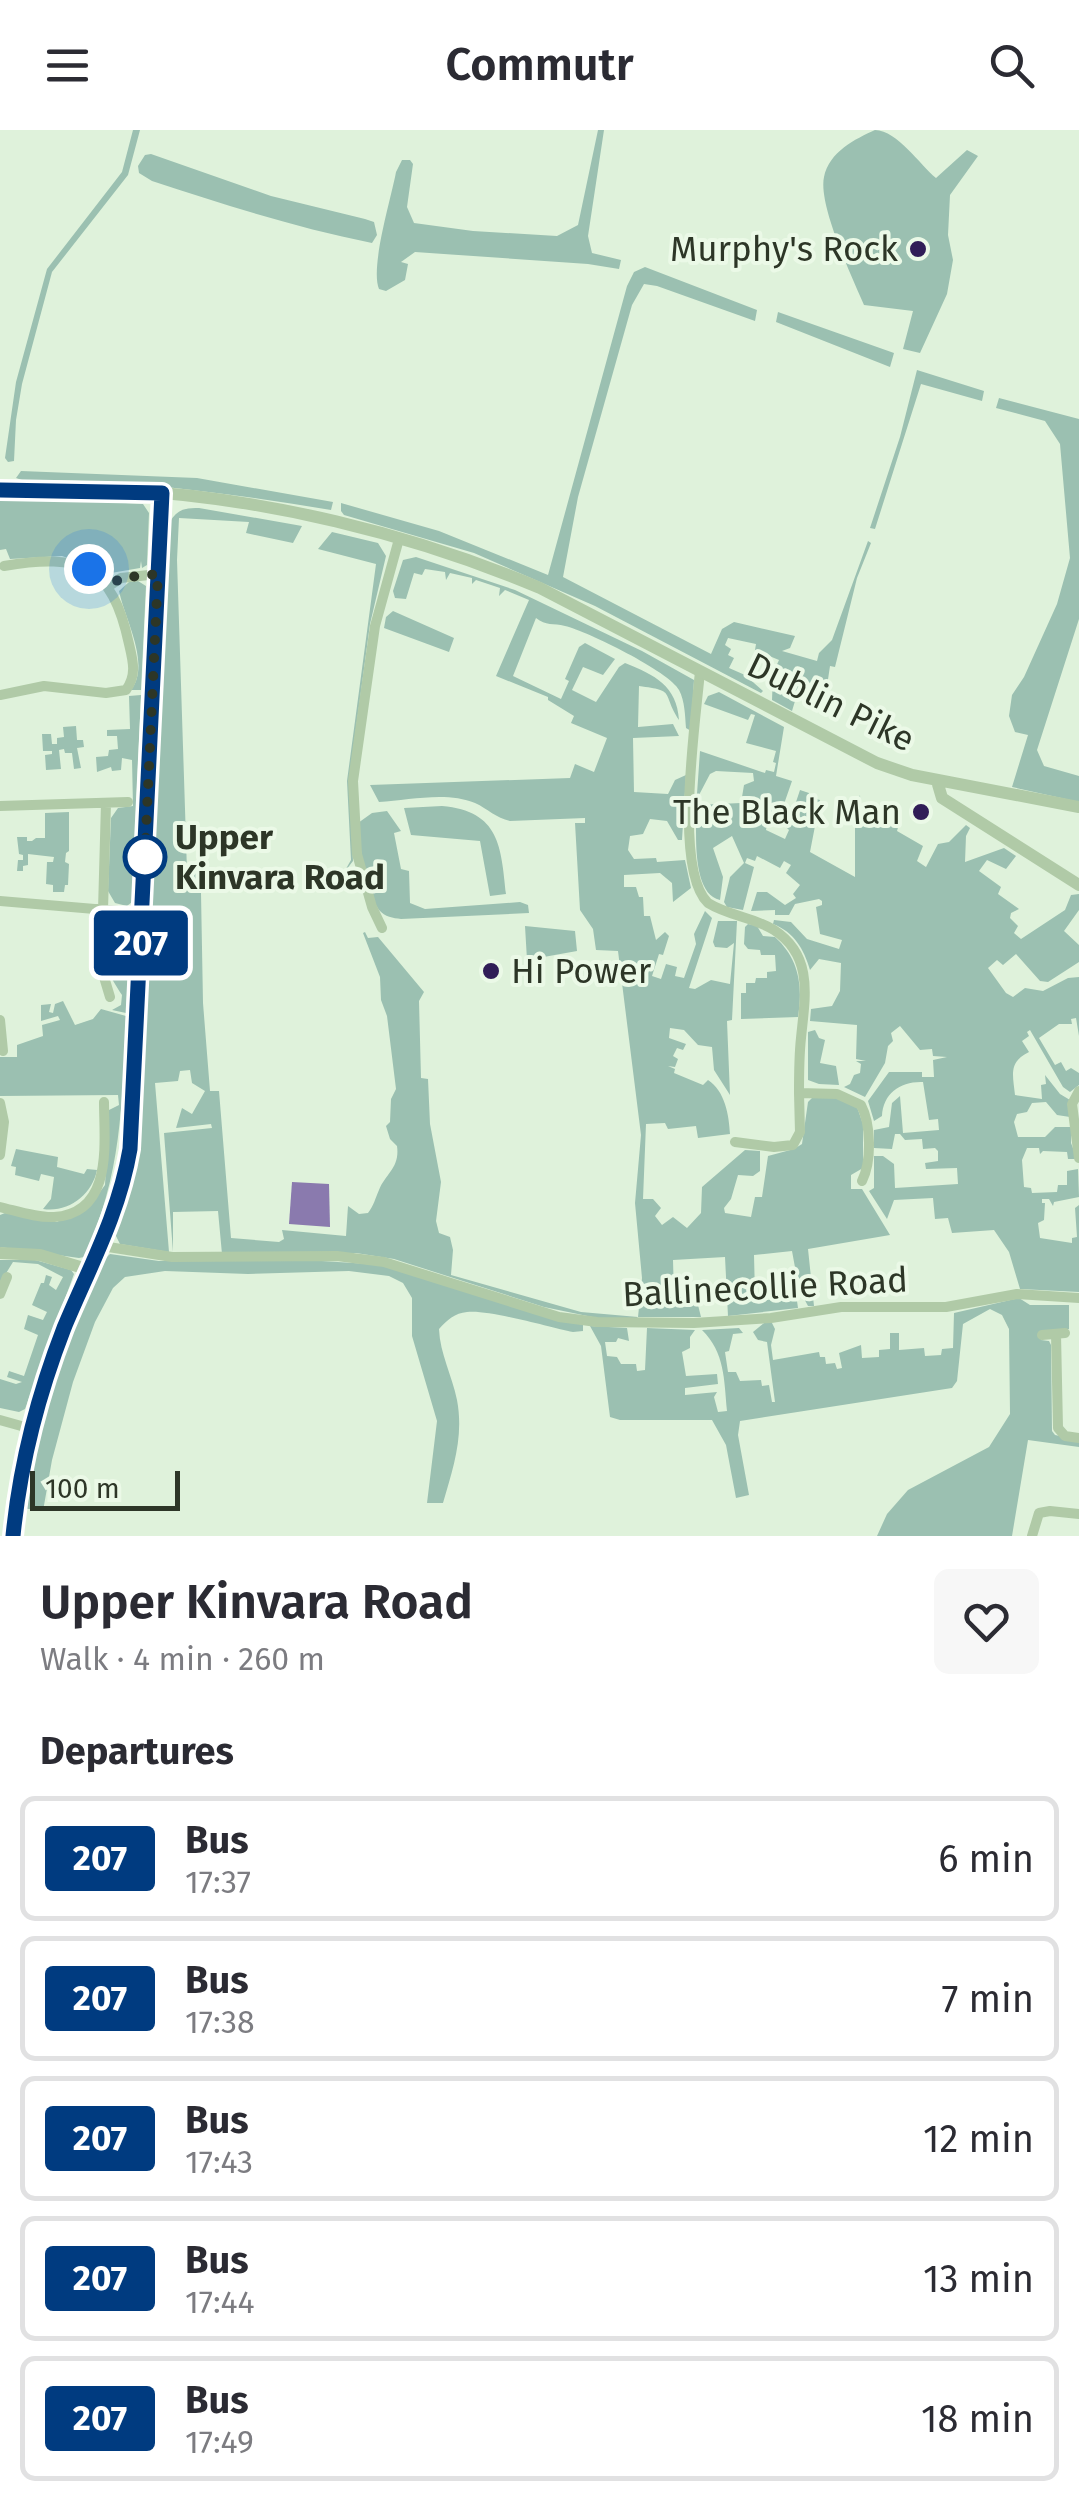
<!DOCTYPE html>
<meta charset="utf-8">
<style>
body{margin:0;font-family:"Fira Sans",sans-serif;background:#f7f7f7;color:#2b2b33;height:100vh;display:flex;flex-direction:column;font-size:38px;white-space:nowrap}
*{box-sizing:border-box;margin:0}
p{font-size:32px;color:#7c7c81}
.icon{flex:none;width:55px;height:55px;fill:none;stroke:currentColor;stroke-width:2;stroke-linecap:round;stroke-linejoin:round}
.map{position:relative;height:1406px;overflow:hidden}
.sheet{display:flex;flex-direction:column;background:#fff;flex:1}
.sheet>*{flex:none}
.badge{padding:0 20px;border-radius:8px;font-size:35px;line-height:65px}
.scale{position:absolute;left:30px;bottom:25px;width:150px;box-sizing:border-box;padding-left:10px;border:5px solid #2d3627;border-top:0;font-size:28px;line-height:35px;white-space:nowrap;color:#2d3627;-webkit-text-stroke:8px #ebf9e7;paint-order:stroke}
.you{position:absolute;width:50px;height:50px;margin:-25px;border:8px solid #fff;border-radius:50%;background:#1a73e8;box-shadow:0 0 0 15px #1a73e833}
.map>.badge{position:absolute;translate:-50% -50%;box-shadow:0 0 0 5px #fff}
h2{padding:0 40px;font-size:38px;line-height:90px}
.round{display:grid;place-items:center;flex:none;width:105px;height:105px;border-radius:15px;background:#f7f7f7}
.overview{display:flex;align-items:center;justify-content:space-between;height:170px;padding:0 40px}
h1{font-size:48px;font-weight:600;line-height:75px}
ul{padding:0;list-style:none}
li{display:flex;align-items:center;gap:30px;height:125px;margin:0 20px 15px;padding:0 20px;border:5px solid #e1e1e2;border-radius:15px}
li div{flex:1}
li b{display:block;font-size:38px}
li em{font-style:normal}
li .badge{min-width:110px;font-weight:700;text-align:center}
header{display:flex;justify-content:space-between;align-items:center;height:130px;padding:0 40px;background:#fff;font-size:45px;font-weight:600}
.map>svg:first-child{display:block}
</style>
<header><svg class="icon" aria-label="menu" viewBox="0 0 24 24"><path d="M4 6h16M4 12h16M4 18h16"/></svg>Commutr<svg class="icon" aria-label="search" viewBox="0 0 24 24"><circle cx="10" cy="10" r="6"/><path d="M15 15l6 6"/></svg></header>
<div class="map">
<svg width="1079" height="1406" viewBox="0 0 1079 1406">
<rect width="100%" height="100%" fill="#dff2db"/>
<!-- green -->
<path fill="#9bc0b1" d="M133 0H140L128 45 52 142 22 254 16 290 14 331 8 332 5 328 16 252 47 139 122 42Z
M598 0H604L588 106 592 123 621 130 619 139 588 134 415 122 401 132 408 134 405 150 386 161 379 159C370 137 391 69 396 42L402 30H410L413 34 407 77 414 93 473 101 557 106 578 95Z
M875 0C898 1 919 34 936 48L967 20 978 26 950 65 948 105 953 130 947 164 920 223 903 219 913 181 864 175C852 147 818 75 824 47 829 22 855 9 875 0Z
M151 24 271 66 365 89 374 92 377 105 372 113C297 98 225 75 152 51L139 43 138 36 145 25Z
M645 137 757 180 755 191 657 156 644 154 632 175 578 367 563 447 711 524 722 499 734 492 795 506 790 518 782 521 817 531 819 523 832 510 868 411 871 413 857 448 835 537 830 536 827 556 801 551 792 581 772 570 773 543 779 530 755 520 756 514 728 508 725 515 731 519 728 525 734 528 729 538 745 545 763 561 761 563 595 476 474 423 344 385 341 381V373L439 401 548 445 627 156 634 142Z
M778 182 894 223 890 237 776 192Z
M917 240 984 261 982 271 921 254 875 399 870 398 900 307Z
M999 268 1079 289V489L1037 620 1044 636 1079 646V672L1012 657 1028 605 1015 602 1009 586 1012 565 1024 547 1057 474 1070 428 1060 314 1045 291 996 278Z
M21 341 197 348 333 372 331 380C227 363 127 349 22 350L16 348Z
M55 369 143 374 149 383 147 435 142 438 141 431 140 438 111 443 62 426 10 429 6 419 0 420V370Z
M199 378 302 396 293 413 246 403 249 392 179 388 177 430 187 741H206L207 761 201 763 203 873 210 961H219L231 1108 279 1112 284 1109 282 1100 346 1106 348 1076 359 1084 368 1083C374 1075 375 1069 379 1060 386 1043 400 1038 397 1016L390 1009 386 996 390 992 391 969 396 959 387 886 381 870 380 847 363 803 365 802 368 808 378 807 424 862 419 871 421 948 428 949 430 994 441 1052 436 1091 439 1103 450 1107 453 1120 451 1145 581 1182 638 1187 642 1148 635 1073 641 1005 618 821 596 820 593 799 580 780 575 693H585V688L510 691C496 688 488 679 475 673 447 661 409 670 379 672L370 655 570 648 575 634 594 642 607 608 571 593 574 586 548 570V567L496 546 529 470 505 460 499 466 500 458 476 450 472 454V448L450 443 446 450 445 442 425 439 422 445 414 443 406 469 395 468 393 461 403 430 416 427 515 460 642 521 694 550 691 601 686 598C685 586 685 571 679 560 670 542 587 501 565 496 553 493 546 496 536 488L513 546 561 569 569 551 565 549 579 517 585 513 615 529 603 545 583 537 572 560 596 572 619 537 625 533C655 545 677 556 679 590 661 562 677 561 639 556L638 597 673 594 679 606 633 608 634 662 668 664 675 650 686 645 682 710H678L667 691 650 689 643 704 630 706 628 720 634 729 656 728 657 732 685 730 691 758 673 772 672 753 660 743 624 745V757H636L639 767H643L644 786H650L656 810 665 802 669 806 663 825 659 824 652 846 661 849 666 834 677 837 675 846 684 848 696 814 694 804 705 781 712 788 689 858 695 859 711 850 730 854 734 813 727 818 715 817 713 812 718 791H737L732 890 727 891 730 965 714 940 712 917 698 915 684 900 670 898 669 908 686 914 683 920 677 918 673 926 678 929 675 937 668 936 675 939 674 943 703 955 708 950C725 961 729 985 730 1004L698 1008 696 996 668 999 665 993 646 994 643 1069H653L661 1078 655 1086 662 1095 673 1087 687 1098 701 1083 702 1057 745 1020 760 1021V1041L753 1046 738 1045 731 1069 724 1078 725 1083 751 1087 755 1067H762L768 1026 794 1019 802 1014 808 972 812 968H840L857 977 863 994V1038L851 1045V1059H862L890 1105 808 1119 814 1176H808L799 1159 792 1121 754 1125 755 1165 760 1171 790 1167 797 1171 798 1178 728 1186 725 1127 673 1130 674 1165 696 1167 701 1187H638L634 1190 597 1188 544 1177 394 1129 356 1123 222 1124 218 1081 173 1082V1122L164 1003 212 998 211 994 176 998 182 978 192 984 205 961 192 953 190 940 180 941 178 951 155 953 169 1122 120 1114 115 1104 133 1038 139 992 165 401C173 384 179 377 199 378Z
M332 402 378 413 386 426 370 494 349 651 353 731 343 744 351 730 347 651 376 434 318 419Z
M138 451 146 456 141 560H131C151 534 125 490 119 461L129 452Z
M393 481 454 508 449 522 384 498 386 487Z
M719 562 784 597 776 646 792 651 784 674 791 677 785 687 769 683 766 700 785 709 789 700 783 694 794 678 800 660 809 663 806 673 814 675 816 669 820 670 810 722 855 747V678L860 665 861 685 874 696 899 694 897 701 923 716 917 731 926 737 938 714 949 712 966 695 970 698 966 706 965 732 1004 718 1016 726 1006 739 987 730 979 741 1001 757 998 764 1019 779 1011 783 1010 788 1018 796 1014 803 1021 809 1065 780 1071 765 1079 764V780L1064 801 1079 815V832L1048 852 1040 851 1016 824 1003 835 997 830 988 838 1006 863 1013 867 1025 858 1043 861 1068 848 1079 847V906L1076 888 1071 889 1072 894H1059L1039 908 1055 935 1061 932 1066 941 1071 938 1079 943V955L1070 962 1063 957 1030 900 1027 902 1029 906 1022 911 1029 922C1008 932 1013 945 1015 965L1042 969 1041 955 1046 954 1045 945 1060 964 1070 970V987L1057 985 1046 972 1032 973 1027 982 1017 984 1014 992 1018 1007H1045L1055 997H1071V1013L1076 1026 1074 1029H1068L1067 1022 1043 1021 1040 1024 1039 1018H1027L1022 1030 1024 1057 1031 1058 1032 1063 1057 1062 1058 1055H1067V1041L1078 1039 1079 1067 1054 1072 1053 1076 1049 1069H1042V1073H1045L1044 1090 1038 1093 1040 1108 1072 1113V1108L1077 1107 1075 1078 1079 1075V1162L1020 1159 1009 1122 994 1100 952 1103 948 1088 935 1089 933 1068 894 1070 887 1089 869 1061 874 1058V1026H883L894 1034 895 1058 958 1054 957 1038 926 1039 925 1033 938 1031V1021L935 1018 923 1019 922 1009 905 1010 900 1004H895L892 1019 874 1018V1000L889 997 892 973 900 966 903 1003 939 1000 938 989 929 990 923 952C901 951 883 963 882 986L874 991 868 971 889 942H922V947H934L933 930 947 927 933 926 932 919 920 920 900 896 891 903 893 911 888 916 885 933 865 967 844 957 850 954 854 945 860 943 861 934 856 931H866L856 929 857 895 810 891 811 879 832 876 840 861 841 833 819 829 810 840C804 819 794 802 773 794L774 790 791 792 807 809 839 819 842 810 820 804 816 777 822 775V771L819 769 795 774 789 785H775V780L751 781 757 762H767L785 775 796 768 793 764 800 755 786 743 791 735 784 731 780 738 757 726 755 731 747 728 745 733 754 737 743 780 727 777 724 772 730 747 744 733 732 706 713 718 723 747 720 770C691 764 696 699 697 675L741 673 744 655 754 651 753 643 716 641 710 644 699 665 697 664 700 621 765 643 766 640 774 642 776 633 773 632 776 621 746 613 755 585 751 584 748 590 704 574 708 566Z
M141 565 132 772 127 776 115 773 108 761 111 688 118 678 133 676 132 630 122 628 121 640 112 641 111 637 97 642 96 627 108 626 109 620 118 619 117 606H107V600L130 599 129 566Z
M76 596 77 610H83L84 617 77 618 81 638 74 639 72 623H65L64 619 59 620 61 639 46 640 45 625 52 624V621H43L42 604H51L52 614H57V608L64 607 63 597Z
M442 676C500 681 501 717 506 764L490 766 480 711 411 705 404 678Z
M387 681 401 701 394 703 401 739 409 741 410 773 425 779 520 772 528 775 529 783 401 789C393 788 385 787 379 780 368 765 358 712 358 693L372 683Z
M69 682V721L66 723 65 732 69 734 68 755H65L64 762H53V755L46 754 47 732H53L54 727 28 724V735L23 736V741H17L18 730H23V725L19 724 17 707H27V711H32L36 708H45V683Z
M119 785 131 793 126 883 112 880 121 875 122 865C110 846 90 817 102 792Z
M748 794 757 796 763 806 775 807C799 829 803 855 798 887L741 889V863H746V853H755L756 848H767V842L776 841 775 825H761L760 820 748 819 744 814 745 797Z
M525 796 575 801 577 821 527 830Z
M63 871 75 895 93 889 101 879 126 886C122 975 122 1045 84 1127L79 1128 0 1117V1085L5 1083 57 1092 91 1074 105 1055 109 980 119 975 118 965 0 966V927H17V915L43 906 42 895 60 890 58 886 41 891V875L51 874 49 882 53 883 55 874Z
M815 900 819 908 825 910 820 933 836 936 839 955 819 954 808 950V902Z
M16 1019 58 1027 57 1037 84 1044 87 1039 97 1040C92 1065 68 1083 43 1079L51 1069 54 1047 41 1044 39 1051 15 1045 16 1037 11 1036Z
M110 1124 159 1131 306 1130 385 1135 583 1195V1201L573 1202C549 1197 487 1179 467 1182 455 1183 447 1190 439 1199 440 1224 452 1245 457 1270 464 1307 453 1338 443 1373H427L437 1291 412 1206V1168L403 1153 389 1146 349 1141 248 1144 165 1141 125 1147 113 1158 95 1192 73 1252 52 1330 43 1381 22 1378 36 1301 58 1225 64 1227 95 1138Z
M0 1130H35L71 1140 74 1144 25 1279 19 1282 0 1278V1249L16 1254 22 1252 7 1247 9 1241 24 1246 38 1205 24 1199 28 1185 43 1190 47 1182 32 1175 41 1153H44L46 1145 52 1147 49 1155 56 1160 63 1147 38 1134 13 1132 0 1153Z
M1019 1168 1030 1175H1069V1199L1041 1202V1210L1049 1211 1051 1215 1052 1301 1055 1305 1079 1310V1317L1028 1310 1012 1406H877L887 1384 908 1360 989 1317 1010 1284 1009 1199 1002 1185 990 1179 963 1194 957 1251 952 1258 740 1291 738 1305 749 1365 736 1368 726 1315 712 1290H620L610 1287 601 1216 590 1196 627 1198 629 1211 618 1208 616 1212H605L607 1226 617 1227 621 1234H636L637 1241 645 1240 647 1198 695 1200 690 1207V1218L682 1222 686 1246 717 1244 718 1254 685 1258V1265L717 1262 714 1267 718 1282 727 1281C724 1249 725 1223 702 1200L739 1198 743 1203 733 1204 729 1221 725 1222 728 1242H736L740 1251 761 1250 762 1256 769 1255 772 1272H775L767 1212 758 1210 753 1202 764 1193H772L775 1199 771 1215 773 1230 819 1222 820 1227H825L826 1234 835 1233 837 1239 842 1238 839 1223 861 1215 862 1228 879 1227V1220L890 1219V1203H899V1220L924 1218 925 1226 941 1225 942 1219 953 1218 954 1183Z"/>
<!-- water -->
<path fill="#8a7aae" d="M292 1052 329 1054 330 1097 289 1094Z"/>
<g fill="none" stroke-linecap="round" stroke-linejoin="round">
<!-- minor -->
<path stroke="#b0caa7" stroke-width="10" d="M109 456 121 448 158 444
M700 541C696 590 673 739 708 773 729 786 753 787 774 800 814 826 805 867 801 908 799 926 799 945 799 963
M0 565 44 556 106 563 126 560C137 545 133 531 129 514 112 435 81 423 4 436
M0 676 128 672
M0 771 142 783
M97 779 95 817 110 867
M103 780 106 673
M382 798 372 777 357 724 353 651 375 496 399 409
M0 890 3 921
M1079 961 1072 974 1079 1028
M0 973 4 992 0 1025
M735 1012 774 1017 793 1015 800 1002 799 963 837 964 861 975C871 994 872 1031 862 1051
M0 1077C17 1081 37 1088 54 1087 114 1083 104 1013 104 972
M102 1116 172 1127 337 1126 384 1132 559 1187 597 1192 694 1193 771 1188 841 1177H946L1017 1164 1079 1168
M0 1164 7 1147
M1056 1204 1058 1298 1065 1306 1079 1308
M1042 1205 1065 1203
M0 1290 32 1299
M1032 1406 1039 1383 1050 1381 1079 1384"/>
<!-- tertiary -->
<path stroke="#b0caa7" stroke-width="12" d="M0 360C41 359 82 358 123 360 265 368 410 403 540 458L877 633 912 645 1079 677
M937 651 942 668 1079 755
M0 1123 40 1125 90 1140
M13 1406C21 1335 38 1265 65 1199 89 1138 119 1084 129 1019L162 363"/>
</g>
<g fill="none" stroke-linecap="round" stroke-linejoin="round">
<!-- line casing -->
<g stroke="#fff" stroke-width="22">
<path id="line" d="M0 360 162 363 130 1019C119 1084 89 1138 64 1198 38 1265 20 1335 13 1406"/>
</g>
<!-- line -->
<use href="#line" stroke="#003b80" stroke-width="15"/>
<!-- walk -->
<path stroke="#2d3627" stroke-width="10" stroke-dasharray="0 18" d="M89 439 109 456 121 448 158 444 144 744 145 727"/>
</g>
<!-- markers -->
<g fill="#301d57" stroke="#ebf9e7" stroke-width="4">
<circle cx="918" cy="119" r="10"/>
<circle cx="921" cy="682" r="10"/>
<circle cx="491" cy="841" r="10"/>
</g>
<circle fill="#fff" stroke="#003b80" stroke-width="5" cx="145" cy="727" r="20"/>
<g text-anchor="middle" stroke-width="8" stroke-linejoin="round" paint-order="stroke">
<!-- poi labels -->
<g font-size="35" fill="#2d3627" stroke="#ebf9e7" text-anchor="end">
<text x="898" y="131">Murphy's Rock</text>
<text x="901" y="694">The Black Man</text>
<text x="511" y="853" text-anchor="start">Hi Power</text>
</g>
<!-- street labels -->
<g font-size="35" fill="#2d3627" stroke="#ebf9e7">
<text transform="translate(831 572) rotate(26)" y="12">Dublin Pike</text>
<text transform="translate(765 1157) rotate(-3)" y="12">Ballinecollie Road</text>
</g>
<!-- stop labels -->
<g font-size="35" font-weight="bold" fill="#2d3627" stroke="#ebf9e7" text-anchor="start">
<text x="175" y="719">Upper<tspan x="175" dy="40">Kinvara Road</tspan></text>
</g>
</g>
</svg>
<div class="scale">100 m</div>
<div class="you" style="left:89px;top:439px"></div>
<b class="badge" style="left:141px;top:813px;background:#003b80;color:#fff">207</b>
</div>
<section class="sheet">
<div class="overview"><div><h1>Upper Kinvara Road</h1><p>Walk · 4 min · 260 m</p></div><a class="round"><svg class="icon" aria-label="heart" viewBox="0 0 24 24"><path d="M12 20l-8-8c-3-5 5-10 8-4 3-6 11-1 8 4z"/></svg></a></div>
<h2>Departures</h2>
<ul>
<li><span class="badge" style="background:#003b80;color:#fff">207</span><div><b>Bus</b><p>17:37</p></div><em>6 min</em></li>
<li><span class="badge" style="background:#003b80;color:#fff">207</span><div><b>Bus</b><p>17:38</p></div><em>7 min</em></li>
<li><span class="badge" style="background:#003b80;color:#fff">207</span><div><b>Bus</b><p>17:43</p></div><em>12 min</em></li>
<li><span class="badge" style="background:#003b80;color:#fff">207</span><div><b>Bus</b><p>17:44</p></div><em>13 min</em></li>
<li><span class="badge" style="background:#003b80;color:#fff">207</span><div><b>Bus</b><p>17:49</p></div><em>18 min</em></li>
</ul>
</section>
